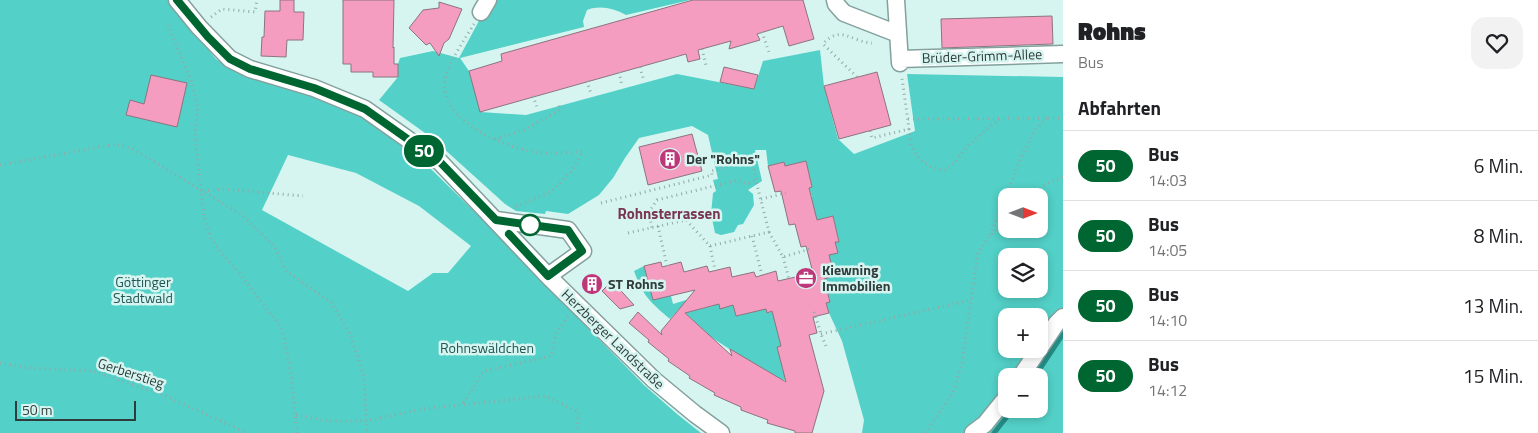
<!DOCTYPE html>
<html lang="de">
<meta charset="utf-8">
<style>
body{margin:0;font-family:"Titillium Web",sans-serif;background:#f2f2f2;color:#202124;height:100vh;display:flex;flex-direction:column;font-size:19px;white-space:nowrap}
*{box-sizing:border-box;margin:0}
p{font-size:16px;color:#757577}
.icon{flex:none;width:28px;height:28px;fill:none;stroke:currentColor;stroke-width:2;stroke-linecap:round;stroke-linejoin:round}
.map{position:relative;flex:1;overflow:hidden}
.drawer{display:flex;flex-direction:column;background:#fff;width:475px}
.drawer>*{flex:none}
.badge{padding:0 10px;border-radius:16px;font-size:18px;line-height:32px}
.needle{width:32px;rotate:90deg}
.controls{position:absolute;left:998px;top:188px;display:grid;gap:10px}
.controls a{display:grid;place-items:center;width:50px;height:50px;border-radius:10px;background:#fff;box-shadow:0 2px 8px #0003;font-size:25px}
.scale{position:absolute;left:15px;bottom:12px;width:121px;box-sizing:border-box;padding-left:5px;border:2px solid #303c3b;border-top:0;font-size:14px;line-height:18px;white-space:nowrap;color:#303c3b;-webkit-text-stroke:4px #d6f5f1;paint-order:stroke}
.map>.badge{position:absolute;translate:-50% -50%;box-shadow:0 0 0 2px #fff}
h2{padding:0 15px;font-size:19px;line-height:45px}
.round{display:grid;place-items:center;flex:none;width:52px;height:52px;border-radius:15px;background:#f2f2f2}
.summary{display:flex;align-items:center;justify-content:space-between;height:85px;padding:0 15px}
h1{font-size:24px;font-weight:800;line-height:38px}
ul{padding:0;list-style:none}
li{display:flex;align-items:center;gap:15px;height:70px;padding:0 15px;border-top:1px solid #e0e0e0}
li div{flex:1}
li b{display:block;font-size:19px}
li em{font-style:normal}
li .badge{min-width:55px;font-weight:700;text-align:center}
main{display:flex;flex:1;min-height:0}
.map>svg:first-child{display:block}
</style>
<main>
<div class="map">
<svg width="1063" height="433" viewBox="0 0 1063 433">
<rect width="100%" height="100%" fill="#d6f5f1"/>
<!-- green -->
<path fill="#53d1c8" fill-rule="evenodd" d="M0 0H168L216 59 235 71 309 93 358 112 432 170 487 224 516 255 644 385 677 414 701 433H0ZM288 155 356 173 419 206 471 246 448 273H433L408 291 262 210Z
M498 0H690L626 15C613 8 600 5 587 10L583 21 584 27 460 58 469 71 481 112 526 115 677 74 754 89 763 61 820 50 824 86 838 139 854 154 915 131 907 74 1063 77V433H862L864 420 842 341 829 313 826 303 830 301 824 279 834 276 829 255 838 253 835 242 839 241 833 216 816 220 803 199 812 197 809 188 812 187 806 161 790 165 791 170 786 171 784 162 768 166 766 150H755L762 181 748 190 753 194 754 205 743 224 738 225 734 232 721 235 715 233 711 214 713 193 716 191 713 180 718 179 708 135 692 126 639 138 625 158 613 178 599 195 568 214 546 211 545 214 516 211 505 204 432 138 379 100 398 77V64L400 58 433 51 459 58 488 4ZM1006 196H1039V229H1006ZM1006 256H1039V289H1006ZM1006 316H1039V349H1006ZM1006 376H1039V409H1006Z
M644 266 649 287 671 296 673 304 686 300 689 312 713 306 712 301 718 300 720 308 733 305 736 316 761 310 765 304 767 313 793 306 777 330 781 346 777 347 781 362 803 357 810 388 781 379 749 362 711 337 680 308 670 319C650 302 643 296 634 271Z"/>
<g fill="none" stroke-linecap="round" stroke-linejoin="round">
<!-- stream -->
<path stroke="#248c85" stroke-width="5" d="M1035 376 1063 334
M994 433 1013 409"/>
</g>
<!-- building -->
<path fill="#f59dc0" stroke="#8c747c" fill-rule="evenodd" d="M280 0H294V12H304L303 40H287L286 57 261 56 262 37H264L265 11H280Z
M343 0H394L393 48 394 47V64H398V77H373V72H351V64H343Z
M693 0H803L814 39 789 46 783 26 757 34 760 40 729 49 731 41 698 50 700 59 688 62 686 54 480 112 469 71 502 61 501 54Z
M439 2 462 9 449 39 444 43 439 56 430 43 426 45 409 28 423 10 439 8Z
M1052 16 1053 44 942 48 941 19Z
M724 67 758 75 754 89 720 82Z
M877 72 891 125 839 139 824 86Z
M151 75 187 83 177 127 126 115 130 100 144 104Z
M692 134 702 171 648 185 639 147Z
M806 161 812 187 809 188 817 220 833 216 839 242H835L838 253 829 255 834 276 824 279 830 302 826 303 829 313 813 317 817 333 809 335 824 391 812 433H795V431L767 423 768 420 741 410V407L714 395 715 393 689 378 690 376 668 361 669 359 648 342 649 340 629 323 638 312 662 335 661 331 695 290 653 300 644 266 661 262 662 267 681 262 684 272 707 266 709 272 730 267 732 277 754 272 756 277 776 271 778 281 813 273 806 246 801 247 795 224 789 225 781 191 775 192 768 166 784 162 785 166ZM719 304 720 309 733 305 736 316 766 309 767 313 772 311 781 346 777 347 786 382 730 349 732 356 685 313Z
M612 281 634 305 620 309 602 291Z"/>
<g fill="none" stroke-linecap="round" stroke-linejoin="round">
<!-- minor casing -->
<g stroke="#83a09d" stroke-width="19">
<path id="minor" d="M177 0 199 27 230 59 250 69 314 88 365 109 440 162 548 276 654 380 695 414 721 433
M835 0 836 4 844 13 898 34
M896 0 900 63
M481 12 488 0
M900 59 1063 54
M496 220 568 230 583 251 548 276
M1021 376 1056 324 1063 317
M973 433 985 424 1006 398"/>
</g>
<!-- path -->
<path stroke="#92a9a6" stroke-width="3" stroke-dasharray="1 4" stroke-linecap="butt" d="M211 17 222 9 255 12 257 0
M474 24C465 39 451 59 446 75 434 117 497 144 529 151 546 155 565 152 583 152L571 172 551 191 516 207
M168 25 192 83 198 109 195 134 204 217 211 238 221 253 241 275 280 326 284 337 291 374 297 433
M762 32 770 55
M702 49 706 65
M640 67 644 81
M619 72 622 86
M857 77 823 44C841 24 851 42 872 43
M587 81 591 94
M533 96 537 107
M908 119 1063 118
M909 129C910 135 910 144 913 149 919 162 933 170 946 170 956 164 959 155 967 147 977 137 988 128 1000 119
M870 131 872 138 909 129 902 78
M495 139 524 130 560 110 558 102
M0 165 116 144 133 149 242 215 275 247 286 271 331 302 350 334 364 376 367 433
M203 191 223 189 303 196
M1033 196 1046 184 1063 177
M761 199 786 193
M601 203 712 175 711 171 752 160 756 181
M658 226 667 266
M769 232 783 257 813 248
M628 233 686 220 710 246 769 232 756 181 746 184 738 180 657 200 649 212 652 228
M990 235 1022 155 1035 130 1048 117
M752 236 762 275
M710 246 715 270
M783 257 789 279
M814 312 821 334 826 346
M821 334 971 300
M0 363 29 368 93 371 166 396 247 433
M463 403 484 371 551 356 556 334 568 316
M296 415 328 421H367L422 409 545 396 579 412 576 433
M925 433 953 393 962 363 978 252 988 238 1006 221"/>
<!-- minor -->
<use href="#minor" stroke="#fff" stroke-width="16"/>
</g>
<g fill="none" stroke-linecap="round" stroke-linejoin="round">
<!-- line casing -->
<g stroke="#fff" stroke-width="11">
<path id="line" d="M177 0 208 37 230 59 250 69 314 88 365 109 440 162 496 220 568 230 582 251 548 276 509 234"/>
</g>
<!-- line -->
<use href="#line" stroke="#006631" stroke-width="8"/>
</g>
<!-- icons -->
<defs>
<g id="building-disc" transform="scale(1.125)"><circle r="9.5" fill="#bd3779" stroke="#d6f5f1"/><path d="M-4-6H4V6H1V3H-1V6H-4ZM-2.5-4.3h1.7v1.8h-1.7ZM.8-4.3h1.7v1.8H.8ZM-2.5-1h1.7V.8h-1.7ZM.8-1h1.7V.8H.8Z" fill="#fff"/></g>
<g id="office-disc" transform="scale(1.125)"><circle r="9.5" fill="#bd3779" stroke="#d6f5f1"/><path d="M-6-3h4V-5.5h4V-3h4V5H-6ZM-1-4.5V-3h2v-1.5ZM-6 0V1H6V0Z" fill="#fff"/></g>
</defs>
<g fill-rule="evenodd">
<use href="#building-disc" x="670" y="159"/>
<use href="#office-disc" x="806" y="278"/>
<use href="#building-disc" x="592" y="284"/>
</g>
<!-- markers -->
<circle fill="#fff" stroke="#006631" stroke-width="2.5" cx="530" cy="225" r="10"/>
<g text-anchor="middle" stroke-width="5" stroke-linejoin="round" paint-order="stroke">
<!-- street labels -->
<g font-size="14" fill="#303c3b" stroke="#d6f5f1">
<text transform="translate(982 56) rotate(-2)" y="5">Brüder-Grimm-Allee</text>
<text transform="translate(613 339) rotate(44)" y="5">Herzberger Landstraße</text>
<text transform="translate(131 373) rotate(18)" y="5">Gerberstieg</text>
</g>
<!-- poi labels -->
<g font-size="14" font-weight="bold" fill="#303c3b" stroke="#d6f5f1" text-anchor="start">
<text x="686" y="164">Der "Rohns"</text>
<text x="822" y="275">Kiewning<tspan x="822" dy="16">Immobilien</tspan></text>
<text x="608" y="289">ST Rohns</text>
</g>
<!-- park labels -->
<g font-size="14" fill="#215753" stroke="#d6f5f1">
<text x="143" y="287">Göttinger<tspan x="143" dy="16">Stadtwald</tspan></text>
<text x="487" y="353">Rohnswäldchen</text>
</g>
<!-- neighbourhood labels -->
<g font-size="15" font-weight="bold" fill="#793653" stroke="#d6f5f1">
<text x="669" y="219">Rohnsterrassen</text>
</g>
</g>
</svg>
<div class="controls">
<a><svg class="needle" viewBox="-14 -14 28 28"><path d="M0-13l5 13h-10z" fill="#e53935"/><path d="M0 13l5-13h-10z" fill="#757577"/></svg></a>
<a><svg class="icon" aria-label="layers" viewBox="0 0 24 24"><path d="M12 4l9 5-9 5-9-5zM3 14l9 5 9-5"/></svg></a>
<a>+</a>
<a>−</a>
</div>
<div class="scale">50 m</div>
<b class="badge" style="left:424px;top:151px;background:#006631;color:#fff">50</b>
</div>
<section class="drawer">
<div class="summary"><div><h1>Rohns</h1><p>Bus</p></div><a class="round"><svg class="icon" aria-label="heart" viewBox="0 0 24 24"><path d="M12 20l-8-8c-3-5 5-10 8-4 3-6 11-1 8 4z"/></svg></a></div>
<h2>Abfahrten</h2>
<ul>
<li><span class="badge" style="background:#006631;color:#fff">50</span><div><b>Bus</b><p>14:03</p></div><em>6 Min.</em></li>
<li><span class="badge" style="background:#006631;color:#fff">50</span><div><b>Bus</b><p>14:05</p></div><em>8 Min.</em></li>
<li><span class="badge" style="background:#006631;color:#fff">50</span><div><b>Bus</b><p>14:10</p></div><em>13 Min.</em></li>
<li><span class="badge" style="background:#006631;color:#fff">50</span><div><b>Bus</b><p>14:12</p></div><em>15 Min.</em></li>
</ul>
</section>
</main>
